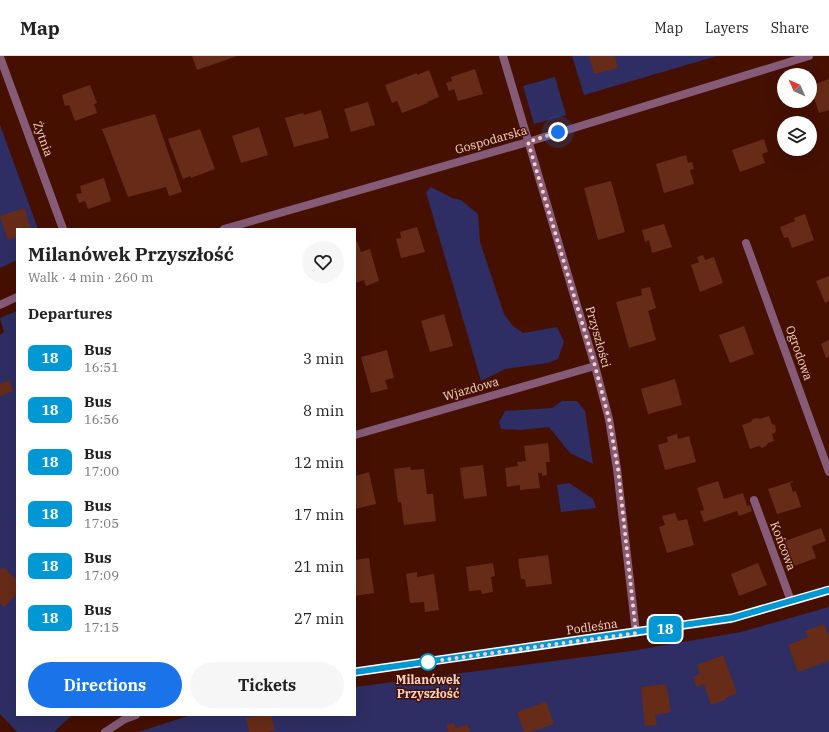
<!DOCTYPE html>
<meta charset="utf-8">
<style>
body{margin:0;font-family:"IBM Plex Serif",serif;background:#f6f6f6;color:#222;height:100vh;display:flex;flex-direction:column;font-size:15px;white-space:nowrap}
*{box-sizing:border-box;margin:0}
p{font-size:13px;color:#767676}
.icon{flex:none;width:22px;height:22px;fill:none;stroke:currentColor;stroke-width:2;stroke-linecap:round;stroke-linejoin:round}
.map{position:relative;flex:1;overflow:hidden}
.sheet{position:absolute;left:16px;top:172px;width:340px;height:488px;display:flex;flex-direction:column;background:#fff;border-radius:0px;box-shadow:0 4px 16px #0002}
.sheet>*{flex:none}
.badge{padding:0 8px;border-radius:6px;font-size:14px;line-height:26px}
.needle{width:26px;rotate:315deg}
.fabs{position:absolute;left:777px;top:12px;display:grid;gap:8px}
.fabs a{display:grid;place-items:center;width:40px;height:40px;border-radius:50%;background:#fff;box-shadow:0 4px 16px #0002;font-size:20px}
.you{position:absolute;width:20px;height:20px;margin:-10px;border:3px solid #fff;border-radius:50%;background:#1a73e8;box-shadow:0 0 0 6px #1a73e833}
.map>.badge{position:absolute;translate:-50% -50%;box-shadow:0 0 0 2px #fff}
h2{padding:0 12px;font-size:15px;line-height:36px}
.round{display:grid;place-items:center;flex:none;width:42px;height:42px;border-radius:21px;background:#f6f6f6}
.head{display:flex;align-items:center;justify-content:space-between;height:68px;padding:0 12px}
h1{font-size:19px;font-weight:700;line-height:30px}
.action{display:flex;gap:8px;margin-top:auto;padding:8px 12px}
.action a{flex:1;height:46px;border-radius:24px;background:#1a73e8;color:#fff;font-size:16px;font-weight:700;line-height:46px;text-align:center}
.action a+a{background:#f6f6f6;color:#222}
ul{padding:0;list-style:none}
li{display:flex;align-items:center;gap:12px;height:52px;padding:0 12px}
li div{flex:1}
li b{display:block;font-size:15px}
li em{font-style:normal}
li .badge{min-width:44px;font-weight:700;text-align:center}
header{display:flex;align-items:center;gap:24px;box-sizing:border-box;height:56px;padding:0 20px;background:#fff;border-bottom:1px solid #e0e0e0}
header strong{font-size:19px}
nav{display:flex;gap:22px;margin-inline-start:auto;font-size:14px}
.map>svg:first-child{display:block}
</style>
<header>
<strong>Map</strong>
<nav><a>Map</a><a>Layers</a><a>Share</a></nav>
</header>
<div class="map">
<svg width="829" height="676" viewBox="0 0 829 676">
<rect width="100%" height="100%" fill="#451000"/>
<!-- green -->
<path fill="#2e2e64" d="M572 0H717L584 39Z
M555 21 566 59 534 68 523 30Z
M0 69 38 173H17V204L0 212Z
M431 131 452 142 461 144 478 158 480 186 504 258 513 270 523 277 557 271 564 286 558 303 548 307 505 313 481 325 426 136Z
M17 255V659H72L54 676H17L0 658V279L4 276 0 262Z
M562 345H577L585 355 593 408 570 397 549 371 520 374 501 373 499 366 505 355 552 352Z
M569 427 593 443 596 452 561 456 557 429Z
M829 551V676H138L191 659H355V631L631 595 741 576Z"/>
<!-- building -->
<path fill="#672c17" d="M192 0H237L197 14Z
M589 0H615L618 12 594 18Z
M475 13 483 38 458 45 454 33 449 35 446 27 452 25 451 21Z
M429 14 439 41 427 46 428 47 402 57 397 45 392 47 385 29 417 17V19Z
M829 23V54L819 57 810 30Z
M90 29 97 47 94 48 97 57 75 65 69 49 65 50 62 39Z
M368 46 375 69 351 76 344 53Z
M321 54 329 82 294 91 285 62 303 57 304 59Z
M155 58 182 136 169 140 166 131 128 141 102 73Z
M259 71 268 99 241 107 232 80Z
M200 73 215 113 191 122 190 120 183 123 168 83Z
M764 83 768 96 762 98 765 107 740 116 732 94Z
M686 99 688 107 692 106 694 113 690 114 694 128 664 137 656 108Z
M104 122 111 145 88 153 85 145 79 147 76 138 82 137 80 130Z
M611 125 625 176 598 184 584 132Z
M24 152 31 173H17V181L8 184 0 160Z
M805 158 814 184 792 192 788 181 784 182 780 171 795 165 794 162Z
M664 168 672 191 652 197 649 184 645 186 642 174Z
M417 171 425 196 401 202 396 183 401 182 400 176Z
M355 185H357L361 196 370 193 379 225 366 230 364 224 355 227Z
M703 199 705 204 714 201 723 227 700 236 691 209 699 206 697 201Z
M829 220V245L825 247 816 225Z
M650 231 656 252 648 255 656 284 629 292 616 246 642 239 641 233Z
M444 258 453 290 430 296 421 265Z
M744 270 754 298 730 307 719 279Z
M829 284V301L826 302 821 288Z
M387 294 394 322 385 324 388 333 371 337 361 301Z
M675 323 682 349 648 358 641 333Z
M9 324 13 335 0 340V328Z
M769 360 772 368 775 369 776 374 775 377 772 378 774 385 768 387 766 390 762 392 759 390 750 393 742 369 751 366 753 363 757 362 760 363Z
M677 378 678 383 689 380 696 406 665 414 658 389 668 386 667 381Z
M548 387 550 406H546L547 419 542 420V417H538L540 432 520 434V429L507 431 505 412 518 410 517 406 526 405 524 390Z
M483 409 487 440 464 443 460 412Z
M410 411 411 414 424 413 427 438H433L436 465 404 469 401 446H398L394 413Z
M369 416 376 448 355 453V420Z
M718 425 724 443 743 437 747 450 750 449 752 455 739 460 737 455 704 466 700 455 704 454 697 432Z
M793 425V426L790 427 793 436 796 435 801 451 777 458 768 433Z
M675 457 678 465 687 463 694 489 667 497 659 471 665 469 662 460Z
M821 472 826 485 812 490 816 502 794 510 785 485Z
M548 499 552 528 526 531 525 523H521L518 503Z
M369 502 374 537 355 540V504Z
M493 507 495 520 491 521 493 536 482 538 481 534 469 535 466 511Z
M758 507 767 529 739 540 731 518Z
M3 511 17 524V538L4 551 0 547V514Z
M417 516V521L434 518 439 554 425 556 424 546 410 547 406 518Z
M824 568 829 580V605L798 616 788 589 808 581 805 575Z
M723 599 737 637 725 642V644L711 649 704 628 697 631 693 621 700 618 697 609Z
M666 628 671 656 655 659 657 669 645 670 641 631Z
M546 646 554 668 529 676H524L517 656Z
M262 659H271L275 674 267 676H249L246 662Z
M454 667 456 672 467 668 470 676H449L446 669Z"/>
<g fill="none" stroke-linecap="round" stroke-linejoin="round">
<!-- minor -->
<path stroke="#855b77" stroke-width="8" d="M503 0 595 310 609 363 617 413 636 577
M0 1 63 173
M224 173 528 86 809 0
M746 187 829 416
M0 249 17 241
M355 379 595 310
M754 444 791 545
M355 616 732 563 829 534
M105 676 125 663 136 659"/>
</g>
<g fill="none" stroke-linecap="round" stroke-linejoin="round">
<!-- line casing -->
<g stroke="#fff" stroke-width="9">
<path id="line" d="M355 616 732 562 829 534"/>
</g>
<!-- line -->
<use href="#line" stroke="#0098d4" stroke-width="6"/>
<!-- walk -->
<path stroke="#f6d3c7" stroke-width="4" stroke-dasharray="0 7.2" d="M428 606 636 577 618 413 609 363 595 310 528 86 558 76"/>
</g>
<!-- markers -->
<circle fill="#fff" stroke="#0098d4" stroke-width="2" cx="428" cy="606" r="8"/>
<g text-anchor="middle" stroke-width="3" stroke-linejoin="round" paint-order="stroke">
<!-- street labels -->
<g font-size="12" fill="#f6d3c7" stroke="#451000">
<text transform="translate(43 83) rotate(70)" y="4">Żytnia</text>
<text transform="translate(491 84) rotate(-16)" y="4">Gospodarska</text>
<text transform="translate(598 281) rotate(74)" y="4">Przyszłości</text>
<text transform="translate(799 297) rotate(70)" y="4">Ogrodowa</text>
<text transform="translate(471 333) rotate(-16)" y="4">Wjazdowa</text>
<text transform="translate(783 490) rotate(69)" y="4">Końcowa</text>
<text transform="translate(592 571) rotate(-8)" y="4">Podleśna</text>
</g>
<!-- stop labels -->
<g font-size="12" font-weight="bold" fill="#f6d3c7" stroke="#451000">
<text x="428" y="628">Milanówek<tspan x="428" dy="14">Przyszłość</tspan></text>
</g>
</g>
</svg>
<div class="fabs">
<a><svg class="needle" viewBox="-14 -14 28 28"><path d="M0-13l5 13h-10z" fill="#e53935"/><path d="M0 13l5-13h-10z" fill="#767676"/></svg></a>
<a><svg class="icon" aria-label="layers" viewBox="0 0 24 24"><path d="M12 4l9 5-9 5-9-5zM3 14l9 5 9-5"/></svg></a>
</div>
<div class="you" style="left:558px;top:76px"></div>
<b class="badge" style="left:665px;top:573px;background:#0098d4;color:#fff">18</b>
<section class="sheet">
<div class="head"><div><h1>Milanówek Przyszłość</h1><p>Walk · 4 min · 260 m</p></div><a class="round"><svg class="icon" aria-label="heart" viewBox="0 0 24 24"><path d="M12 20l-8-8c-3-5 5-10 8-4 3-6 11-1 8 4z"/></svg></a></div>
<h2>Departures</h2>
<ul>
<li><span class="badge" style="background:#0098d4;color:#fff">18</span><div><b>Bus</b><p>16:51</p></div><em>3 min</em></li>
<li><span class="badge" style="background:#0098d4;color:#fff">18</span><div><b>Bus</b><p>16:56</p></div><em>8 min</em></li>
<li><span class="badge" style="background:#0098d4;color:#fff">18</span><div><b>Bus</b><p>17:00</p></div><em>12 min</em></li>
<li><span class="badge" style="background:#0098d4;color:#fff">18</span><div><b>Bus</b><p>17:05</p></div><em>17 min</em></li>
<li><span class="badge" style="background:#0098d4;color:#fff">18</span><div><b>Bus</b><p>17:09</p></div><em>21 min</em></li>
<li><span class="badge" style="background:#0098d4;color:#fff">18</span><div><b>Bus</b><p>17:15</p></div><em>27 min</em></li>
</ul>
<div class="action"><a>Directions</a><a>Tickets</a></div>
</section>
</div>
